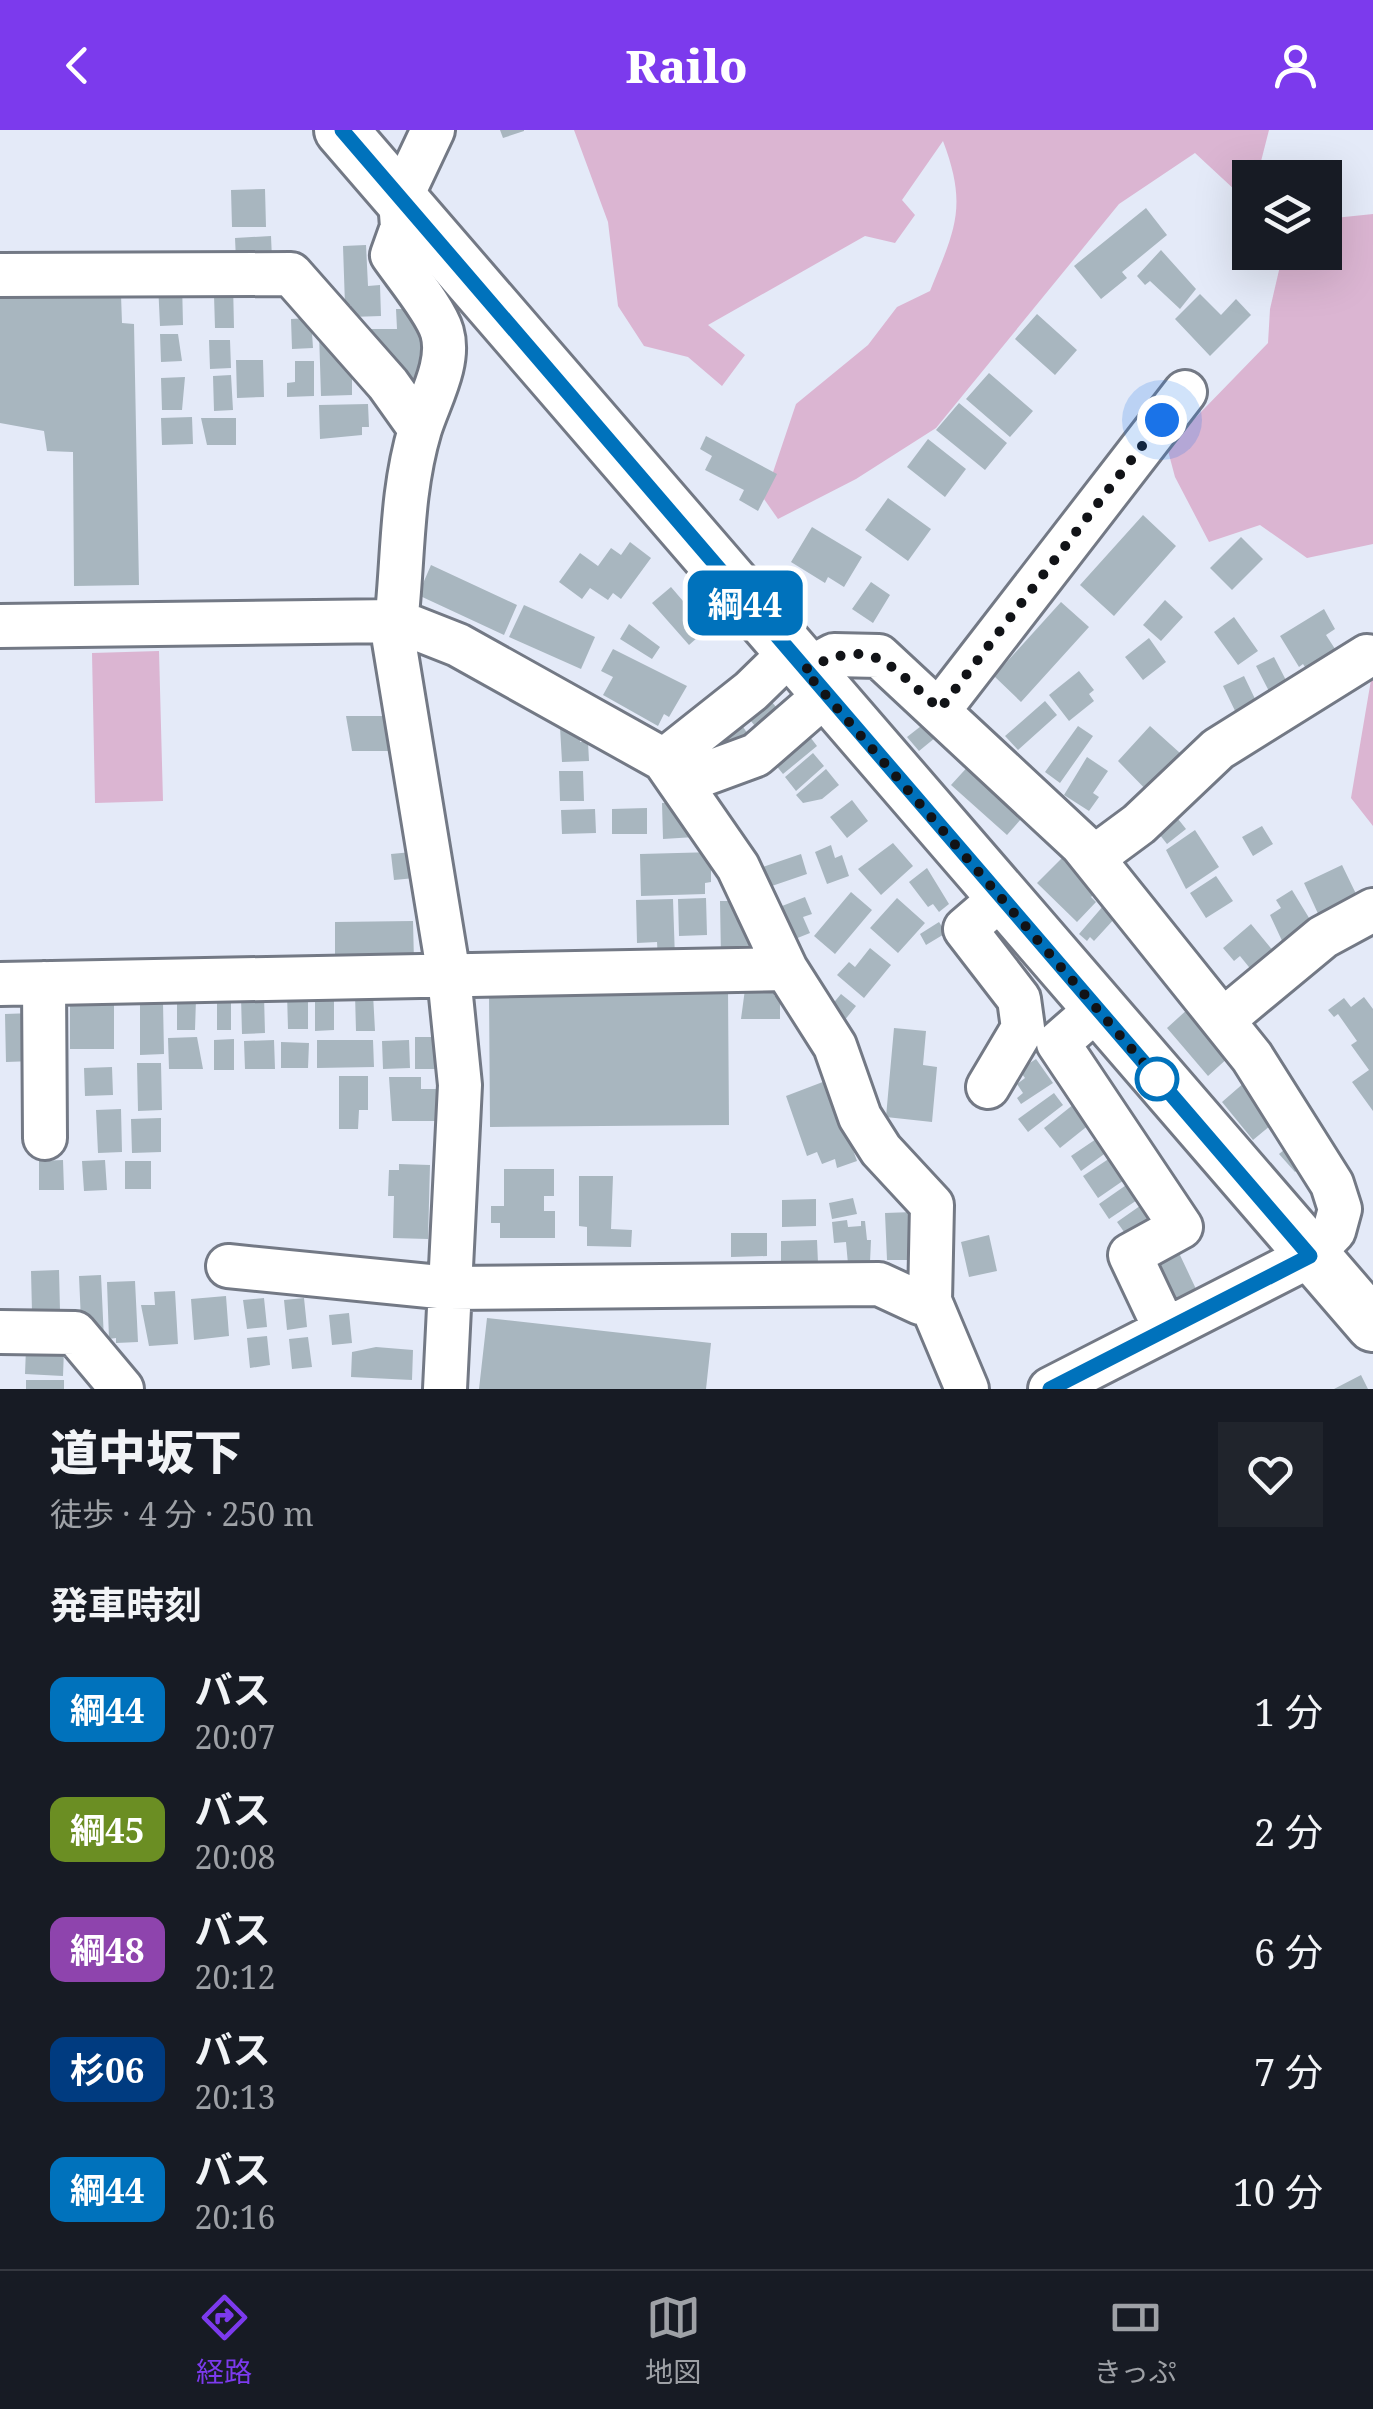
<!DOCTYPE html>
<html lang="ja">
<meta charset="utf-8">
<style>
body{margin:0;font-family:"Noto Serif","Noto Sans JP",serif;background:#20242c;color:#f1f3f6;height:100vh;display:flex;flex-direction:column;font-size:38px;white-space:nowrap}
*{box-sizing:border-box;margin:0}
p{font-size:32px;color:#9ea1a6}
.icon{flex:none;width:55px;height:55px;fill:none;stroke:currentColor;stroke-width:2;stroke-linecap:round;stroke-linejoin:round}
.map{position:relative;height:1259px;overflow:hidden}
.details{display:flex;flex-direction:column;background:#171b24;flex:1}
.details>*{flex:none}
.badge{padding:0 20px;border-radius:15px;font-size:35px;line-height:65px}
.tools{position:absolute;left:1232px;top:30px;display:grid;gap:20px}
.tools a{display:grid;place-items:center;width:110px;height:110px;border-radius:0px;background:#171b24;box-shadow:0 10px 40px #0002;font-size:50px}
.you{position:absolute;width:50px;height:50px;margin:-25px;border:8px solid #fff;border-radius:50%;background:#1a73e8;box-shadow:0 0 0 15px #1a73e833}
.map>.badge{position:absolute;translate:-50% -50%;box-shadow:0 0 0 5px #fff}
h2{padding:0 50px;font-size:38px;line-height:90px}
.round{display:grid;place-items:center;flex:none;width:105px;height:105px;border-radius:0px;background:#20242c}
.overview{display:flex;align-items:center;justify-content:space-between;height:170px;padding:0 50px}
h1{font-size:48px;font-weight:800;line-height:75px}
ul{padding:0;list-style:none}
li{display:flex;align-items:center;gap:30px;height:120px;padding:0 50px}
li div{flex:1}
li b{display:block;font-size:38px}
li em{font-style:normal}
li .badge{min-width:110px;font-weight:700;text-align:center}
header{display:flex;justify-content:space-between;align-items:center;height:130px;padding:0 50px;background:#7c3aed;color:#fff;font-size:45px;font-weight:800}
.dock{display:flex;justify-content:space-around;align-items:center;height:140px;border-top:2px solid #363941;background:#171b24;font-size:28px;color:#9ea1a6}
.dock a{display:grid;justify-items:center;gap:5px}
.dock .selected{color:#7c3aed}
.map>svg:first-child{display:block}
</style>
<header><svg class="icon" aria-label="back" viewBox="0 0 24 24"><path d="M15 5l-7 7 7 7"/></svg>Railo<svg class="icon" aria-label="person" viewBox="0 0 24 24"><circle cx="12" cy="8" r="4"/><path d="M4 21q1-7 8-7t8 7"/></svg></header>
<div class="map">
<svg width="1373" height="1259" viewBox="0 0 1373 1259">
<rect width="100%" height="100%" fill="#e4eaf8"/>
<!-- green -->
<path fill="#dbb5d2" d="M574 0H1269L1257 47 1250 48V74L1195 23 1119 74 936 298 856 349 778 389 764 369 796 274 868 215 897 177 930 161C955 99 968 77 943 11L902 70 915 85 895 113 865 106 708 195 745 225 722 256 688 227 644 216 618 176 608 92Z
M1373 84V414L1307 428 1260 395 1209 412 1175 347 1167 317 1268 213 1270 179 1283 123 1325 122V89Z
M159 521 163 671 95 673 92 523Z
M1373 538V696L1351 668Z"/>
<!-- building -->
<path fill="#a8b6bf" d="M500 0H524V1L503 8Z
M265 59 266 97H232L231 60Z
M1146 78 1167 105 1122 142 1127 148 1101 169 1074 136Z
M271 106 272 129 236 130 235 108Z
M366 115 368 156 380 155 381 186 351 187V175H345L343 116Z
M1161 120 1196 159 1180 179 1150 151 1145 155 1137 146Z
M182 152 183 195 160 196 158 153Z
M233 153 234 198H215L214 165Z
M1200 164 1221 185 1236 169 1251 185 1210 226 1175 189Z
M121 165 122 193 134 194 139 455 74 456 73 322 47 321 44 301 0 293V166Z
M396 179H405L428 209 425 248 401 249 371 211V199H397Z
M1037 184 1077 220 1055 245 1015 209Z
M311 188 313 218 292 219 291 189Z
M319 202 343 223V239H352V265L321 266Z
M160 204H178L182 231 161 232Z
M209 210H230L231 238 210 239Z
M236 230H263L264 267 237 268Z
M295 231H314V266L287 267V253L295 252Z
M989 243 1033 281 1010 307 966 269Z
M231 245 233 280 214 281 213 246Z
M185 247 182 280H162L161 248Z
M959 273 1007 313 985 340 936 300Z
M368 274 369 297H362V305L320 309 319 275Z
M192 287 193 314 162 315 161 288Z
M201 288H236V315H207Z
M706 306 777 344 758 381 739 370 744 360 705 340 712 326 700 319Z
M928 309 966 339 945 367 907 337Z
M888 368 931 399 908 431 865 400Z
M1143 385 1176 416 1114 486 1080 455Z
M812 397 862 427 844 457 828 447 825 453 791 432Z
M1241 407 1263 429 1232 460 1210 438Z
M630 412 651 428 621 469 613 463 608 470 590 458 582 469 559 452 580 423 598 436 611 418 621 425Z
M431 435 517 475 504 505 418 465Z
M871 452 890 465 873 493 852 479Z
M671 457 707 499 689 515 652 473Z
M1165 470 1183 487 1161 511 1143 495Z
M1061 472 1089 497 1021 572 994 546Z
M524 475 595 507 581 539 509 507Z
M1324 479 1335 499 1326 505 1337 522 1307 540 1303 534 1299 537 1280 506Z
M1234 487 1258 521 1238 535 1214 502Z
M629 494 660 517 652 529 620 509Z
M1149 508 1166 532 1143 550 1125 527Z
M613 519 687 556 669 587 664 584 658 596 603 565 613 547 601 541Z
M1274 527 1290 558 1272 567 1256 536Z
M1079 541 1094 560 1089 564 1094 571 1069 591 1049 565Z
M1244 546 1257 573 1239 589 1223 556Z
M764 563 784 586 760 602 745 584Z
M1045 571 1057 585 1018 620 1005 606Z
M346 586H392V621H352Z
M930 589 941 603 919 621 907 607Z
M739 591 752 610 714 630 703 615Z
M579 596 580 612H588L589 631 562 632 560 597Z
M1078 596 1093 606 1060 653 1045 642Z
M1150 596 1180 623 1174 630 1186 641 1158 672 1118 631Z
M807 603 817 616 783 644 770 628Z
M813 623 824 636 796 661 785 647Z
M1087 627 1108 641 1093 663 1099 667 1089 681 1064 665Z
M972 632 1028 681 1007 705 951 655Z
M826 639 839 655 822 669 803 673 796 665Z
M559 641H583L584 671H560Z
M852 670 868 691 847 708 830 687Z
M683 672 695 707 663 709 662 673Z
M647 678V704H612V679Z
M595 679 596 703 562 704 561 680Z
M1171 680 1186 699 1167 714 1152 695Z
M1262 696 1273 714 1253 726 1242 707Z
M1195 700 1219 737 1186 759 1166 720Z
M893 713 913 736 881 765 858 739Z
M831 715 835 728 842 725 849 746 827 754 815 722Z
M412 722 415 748 394 750 391 724Z
M715 722V739H711V752L705 753V764L641 766 640 724Z
M801 724 807 744 766 758 760 738Z
M1062 728 1071 736 1075 732 1101 757 1091 767 1096 772 1077 792 1037 753Z
M1342 735 1359 770 1320 788 1304 753Z
M927 738 949 774 939 782 933 774 928 777 909 752Z
M1216 746 1233 771 1206 788 1190 763Z
M1292 760 1314 796 1284 815 1270 785 1281 778 1276 770Z
M851 762 872 780 835 824 814 806Z
M805 767 812 784 803 787 810 803 790 811 777 778Z
M706 768 707 805 679 806 678 769Z
M897 768 925 793 898 823 870 798Z
M673 769 675 829 658 830 657 812 637 813 636 770Z
M720 771H743L751 791V827H721Z
M1104 775 1116 787 1094 811 1090 807 1087 811 1079 804Z
M413 791 414 832 335 833V792Z
M939 792 946 803 926 815 920 804Z
M1251 794 1275 823 1253 842 1240 826 1234 831 1223 818Z
M870 818 891 835 864 868 837 845 849 832 855 837Z
M728 859 729 995 490 997 489 861Z
M745 859H774V866H780V889H741Z
M315 860H334V900L315 901Z
M287 863H308V899H288Z
M355 864H373L375 901H356Z
M841 864 856 876 840 896 825 883Z
M231 866V900H217V867Z
M264 866 265 903 242 904 241 867Z
M1364 867 1373 879V981L1352 952 1369 940 1351 915 1357 911 1338 884 1334 887 1328 880 1344 868 1351 877Z
M177 869H196L195 900H177Z
M140 872H163L164 924 140 925Z
M114 874V919H70V875Z
M1189 878 1230 926 1208 946 1167 898Z
M33 883 34 931 6 932 5 884Z
M894 898 926 901 923 935 937 937 932 992 886 987Z
M197 907 203 939H169L168 908Z
M415 907H441V939H415Z
M234 909V940H214V910Z
M274 910 275 939H245L244 911Z
M317 910H373L374 937 317 938Z
M409 910 410 938 383 939 382 911Z
M281 912 309 913 308 938H281Z
M1036 929 1053 953 1021 974 1017 968 1023 963 1017 954 1025 948 1019 940Z
M137 933H161L162 980 138 981Z
M112 937 113 965 85 966 84 938Z
M339 946H368V980H359L358 999H339Z
M389 947H421V959H441V991H392Z
M828 950 857 1031 837 1038 835 1029 822 1034 817 1022 807 1026 786 966Z
M1245 952 1277 990 1253 1010 1222 972Z
M1054 963 1063 975 1028 1002 1018 989Z
M1074 974 1090 994 1060 1018 1044 998Z
M121 979 122 1022 98 1023 96 980Z
M161 988V1022L132 1023 131 989Z
M1102 1005 1111 1019 1081 1041 1071 1026Z
M1289 1016 1305 1034 1295 1042 1279 1024Z
M1113 1026 1127 1048 1098 1068 1083 1046Z
M63 1030 64 1060H39V1031Z
M105 1030 107 1060 84 1061 82 1031Z
M125 1031H151V1059H125Z
M399 1034 430 1035 428 1109 393 1108 394 1066H388L389 1040H399Z
M504 1039H554V1066H544V1081H555V1108H500V1093H491V1076H504Z
M579 1046H613L611 1099 632 1100 631 1117 587 1116V1097L579 1096Z
M1132 1051 1143 1066 1109 1089 1099 1074Z
M853 1068 857 1084 832 1089 829 1073Z
M816 1069V1096L782 1097V1070Z
M1147 1071 1160 1090 1127 1106 1117 1092Z
M913 1082 915 1130H887L885 1083Z
M847 1090 848 1097 861 1096V1091H865L867 1110H871L870 1132 848 1134 846 1112 834 1113 832 1092Z
M731 1103H767V1126L731 1127Z
M989 1105 997 1141 969 1147 961 1112Z
M817 1110 818 1133 781 1134V1111Z
M1179 1123 1196 1159 1168 1172 1151 1135Z
M59 1140 60 1181 32 1182 31 1141Z
M101 1145 104 1210 81 1191 79 1146Z
M135 1151 138 1212 116 1213V1208L109 1209 107 1152Z
M175 1161 178 1214 149 1216 141 1175H155L154 1162Z
M226 1166 229 1206 194 1210 191 1169Z
M264 1168 267 1197 247 1199 243 1170Z
M304 1168 307 1197 287 1200 284 1170Z
M349 1183 352 1213 332 1215 329 1185Z
M487 1188 711 1213 706 1259H479Z
M267 1206 270 1235 250 1238 247 1208Z
M308 1207 312 1237 292 1239 289 1209Z
M376 1217 413 1220 412 1250 351 1247 352 1222Z
M26 1218 64 1219 63 1246 25 1244Z
M1361 1245 1368 1259H1334Z
M26 1250H64V1259H26Z"/>
<g fill="none" stroke-linecap="round" stroke-linejoin="round">
<!-- minor casing -->
<g stroke="#737985" stroke-width="48">
<path id="minor" d="M433 0 400 70 402 97 392 125C405 144 436 181 442 202 451 233 429 270 420 299 399 369 404 440 394 511L449 846 460 955 445 1259
M0 145 291 144 388 254 420 299
M0 496 397 491 458 515 664 630 738 737 786 839 835 916 860 987 881 1020 932 1075 930 1171
M804 541 834 525 879 526 1082 715 1252 927 1332 1054 1340 1079 1334 1101 1310 1126 1050 1259
M940 579 1185 262
M664 630 751 561 789 524
M680 653 756 625 825 565
M1093 728 1139 694 1218 619 1367 526
M44 853 45 1008
M0 854 786 839
M1097 879 1058 913 1181 1097 1130 1125 1165 1199
M1223 890 1323 807 1373 780
M988 957 1023 898 1019 869 965 799 1001 768
M228 1136 449 1158 879 1154 920 1173 930 1171 967 1259
M0 1202 75 1203 122 1259"/>
</g>
<!-- major casing -->
<g stroke="#737985" stroke-width="58">
<path id="major" d="M341 0 1373 1195"/>
</g>
<!-- minor -->
<use href="#minor" stroke="#fff" stroke-width="42"/>
<!-- major -->
<use href="#major" stroke="#fff" stroke-width="52"/>
</g>
<g fill="none" stroke-linecap="round" stroke-linejoin="round">
<!-- line casing -->
<g stroke="#fff" stroke-width="22">
<path id="line" d="M342 0 1310 1126 1050 1259"/>
</g>
<!-- line -->
<use href="#line" stroke="#0072bc" stroke-width="15"/>
<!-- walk -->
<path stroke="#111317" stroke-width="10" stroke-dasharray="0 18" d="M1157 949 1168 961 804 540C875 504 887 534 940 579L1162 290"/>
</g>
<!-- markers -->
<circle fill="#fff" stroke="#0072bc" stroke-width="5" cx="1157" cy="949" r="20"/>
</svg>
<div class="tools">
<a><svg class="icon" aria-label="layers" viewBox="0 0 24 24"><path d="M12 4l9 5-9 5-9-5zM3 14l9 5 9-5"/></svg></a>
</div>
<div class="you" style="left:1162px;top:290px"></div>
<b class="badge" style="left:745px;top:473px;background:#0072bc;color:#fff">綱44</b>
</div>
<section class="details">
<div class="overview"><div><h1>道中坂下</h1><p>徒歩 · 4 分 · 250 m</p></div><a class="round"><svg class="icon" aria-label="heart" viewBox="0 0 24 24"><path d="M12 20l-8-8c-3-5 5-10 8-4 3-6 11-1 8 4z"/></svg></a></div>
<h2>発車時刻</h2>
<ul>
<li><span class="badge" style="background:#0072bc;color:#fff">綱44</span><div><b>バス</b><p>20:07</p></div><em>1 分</em></li>
<li><span class="badge" style="background:#6b8e23;color:#fff">綱45</span><div><b>バス</b><p>20:08</p></div><em>2 分</em></li>
<li><span class="badge" style="background:#8e44ad;color:#fff">綱48</span><div><b>バス</b><p>20:12</p></div><em>6 分</em></li>
<li><span class="badge" style="background:#003b80;color:#fff">杉06</span><div><b>バス</b><p>20:13</p></div><em>7 分</em></li>
<li><span class="badge" style="background:#0072bc;color:#fff">綱44</span><div><b>バス</b><p>20:16</p></div><em>10 分</em></li>
</ul>
</section>
<nav class="dock">
<a class="selected"><svg class="icon" aria-label="directions" viewBox="0 0 24 24"><path d="M12 3l9 9-9 9-9-9zM9 14v-3h6M13 9l2 2-2 2"/></svg>経路</a>
<a><svg class="icon" aria-label="map" viewBox="0 0 24 24"><path d="M3 6l6-2 6 2 6-2v14l-6 2-6-2-6 2zM9 4v14M15 6v14"/></svg>地図</a>
<a><svg class="icon" aria-label="tickets" viewBox="0 0 24 24"><path d="M3 7h18v10H3zM15 7v10"/></svg>きっぷ</a>
</nav>
